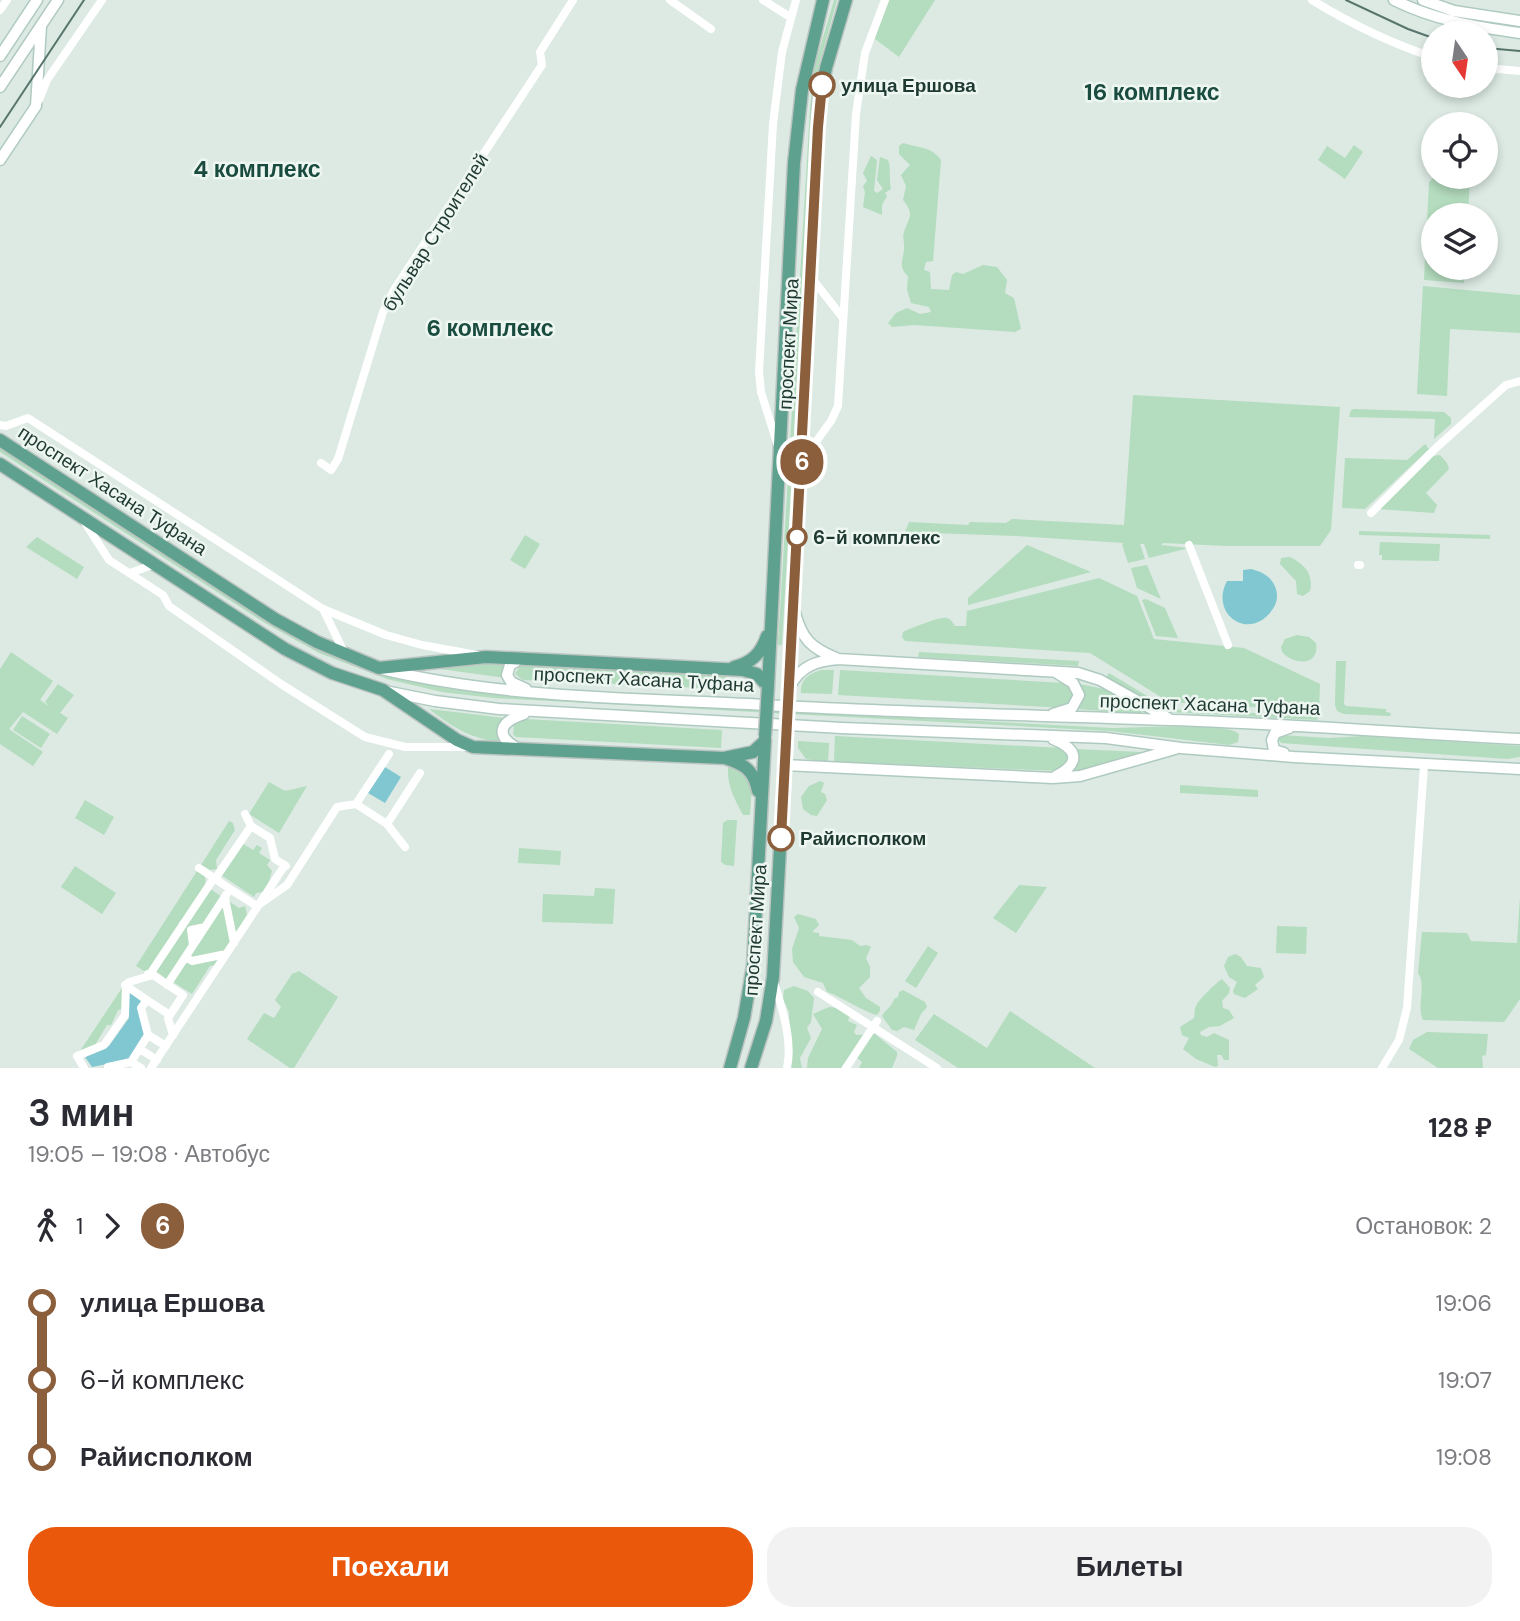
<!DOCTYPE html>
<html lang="ru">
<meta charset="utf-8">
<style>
body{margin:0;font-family:"DM Sans",sans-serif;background:#f2f2f3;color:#2b2b33;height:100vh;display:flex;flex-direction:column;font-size:26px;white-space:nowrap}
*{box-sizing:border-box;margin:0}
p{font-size:23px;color:#7c7c81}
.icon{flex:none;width:38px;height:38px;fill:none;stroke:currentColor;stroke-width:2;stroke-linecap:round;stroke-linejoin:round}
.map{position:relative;height:1068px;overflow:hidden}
.details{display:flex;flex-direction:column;background:#fff;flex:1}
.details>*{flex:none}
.badge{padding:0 14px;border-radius:23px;font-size:24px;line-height:46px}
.needle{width:46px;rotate:167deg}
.tools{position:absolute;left:1421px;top:21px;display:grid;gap:14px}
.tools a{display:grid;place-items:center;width:77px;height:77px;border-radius:50%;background:#fff;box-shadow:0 4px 10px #0003;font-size:35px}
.map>.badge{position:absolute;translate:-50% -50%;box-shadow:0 0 0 4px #fff}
.legs{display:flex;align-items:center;gap:10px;height:77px;padding:0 28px;font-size:23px}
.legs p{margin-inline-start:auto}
.overview{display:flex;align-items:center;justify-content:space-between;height:119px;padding:0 28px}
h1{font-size:38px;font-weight:600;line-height:52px}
.primary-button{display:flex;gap:14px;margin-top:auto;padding:14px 28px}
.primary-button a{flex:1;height:80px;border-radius:28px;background:#ea580c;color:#fff;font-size:28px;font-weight:600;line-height:80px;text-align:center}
.primary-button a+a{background:#f2f2f3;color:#2b2b33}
ul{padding:0 28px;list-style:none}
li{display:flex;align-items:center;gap:24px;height:77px;font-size:26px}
li i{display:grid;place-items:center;width:10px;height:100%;margin:0 9px;background:currentColor}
li i::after{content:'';width:18px;height:18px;margin:-9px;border:5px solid;border-radius:50%;background:#fff}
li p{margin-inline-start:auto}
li:first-child i{background:linear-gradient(#0000 50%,currentColor 0)}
li:last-child i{background:linear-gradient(currentColor 50%,#0000 0)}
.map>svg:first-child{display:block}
</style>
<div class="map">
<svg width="1520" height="1068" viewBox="0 0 1520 1068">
<rect width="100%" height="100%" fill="#dceae3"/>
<!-- green -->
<path fill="#b4dcbe" d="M834 0H837L818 69 813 109 782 644 780 646 778 644 810 109 814 68Z
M889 0H935L899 57 875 39 874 34Z
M903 143C918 148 931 146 941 160L933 261 926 262 924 270 930 272 931 289 949 290 952 275 956 272 963 274 983 265 997 267 1007 280 1005 293 1014 298 1021 329 1015 332 914 325 892 327 888 323 896 313 907 308 920 314 931 312 929 307 911 303 907 290 908 276C898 267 903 260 904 250 905 244 902 237 904 232 909 217 915 215 903 200L906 186 901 175 910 165 899 154V146Z
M1354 145 1363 152 1345 179 1318 160 1327 146 1345 158Z
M871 156 877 160 874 191 877 193 883 189 877 180 880 157 888 160C891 166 889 179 891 189L885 193 887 196 882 205V215L863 207 865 192 863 186 867 181 863 173Z
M1433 177H1470L1468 215H1433V268H1465L1464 283 1424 280 1429 183Z
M1423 286 1520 295V333L1450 329 1447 396 1417 394Z
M1133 395 1340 407 1331 530 1320 546H1226L1163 543 1161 545 1189 548 1149 558 1144 544H1140L1145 559 1128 563 1122 544 1124 543 1016 536 905 532 909 522 968 525 970 522 1006 523 1012 519 1124 525Z
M1354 409 1444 412 1451 418V424L1434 439 1435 419 1349 417 1351 410Z
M1425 444 1429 449 1365 509 1342 508 1345 458 1407 460Z
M0 447 268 619 389 675 443 688 520 697 1112 728C1133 728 1229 722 1239 734L1238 742 1229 745 1110 731 493 698 442 692 387 679 319 653 265 623 0 452Z
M1440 455 1447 463 1449 469 1426 493 1437 505 1434 513 1378 509 1433 456Z
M1359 531 1490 535V539L1359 535Z
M525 535 540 544 525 569 510 560Z
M37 537 84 567 77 579 26 547Z
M1380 542 1440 544 1439 561 1382 560V555H1379Z
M1027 545 1091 572 968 605V598Z
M1290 557C1304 564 1314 574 1310 591L1303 596 1297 594 1296 581 1280 564 1281 558Z
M1147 565 1161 599 1137 588 1131 568Z
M1099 578 1137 596 1154 639 1244 648 1320 684 1319 711 1169 702 1090 653 905 641 902 637 903 632C909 629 941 616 947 618 951 619 953 623 955 626H966L967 611Z
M1146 599 1165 608 1178 638 1156 636 1142 600Z
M1297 635 1309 637 1316 643C1320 667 1293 665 1282 652L1281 647 1285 639Z
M11 652 53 681 40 700 50 707 45 702 58 684 74 695 60 713 68 718 57 734 23 712 9 729 43 752 33 766 0 744V669Z
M919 652 1079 661 1078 666 918 657Z
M485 659H511L506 678 440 669Z
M1336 661H1346L1344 704 1346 706 1386 709V712L1391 713 1390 716 1344 714 1337 711 1335 705Z
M521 664 727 672 725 689 523 680 515 674Z
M821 670H834L832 694 801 693C800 679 809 674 821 670Z
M840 670 1064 683 1073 688 1074 699 1064 708 838 695Z
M1109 673 1169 709 1318 716 1317 720 1167 712 1157 709 1106 677Z
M1080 684 1104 689 1142 712V714L1078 709 1084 696Z
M429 709 505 718 502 742C470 739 454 728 429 709Z
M22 716 50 734 41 748 13 730Z
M525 719 722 730 721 748 516 737 513 734 514 725Z
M1281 735 1329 738 1363 736 1520 746V757L1507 759 1281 743 1278 739Z
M835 736 1063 748 1070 760 1060 771 834 762Z
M798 741 829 743 828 762 806 759 798 748Z
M1074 749 1142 752 1085 770 1073 771 1077 764Z
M728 767 742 768 752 786 750 815H743C734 798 727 786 728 767Z
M820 781 824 783 821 792 825 794 827 800 817 816 811 815 803 809 801 797 809 786Z
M269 782 285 791 307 786 279 833 249 814Z
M1180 785 1258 790V797L1180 793Z
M85 800 114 817 104 835 75 818Z
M727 820H737L734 866 725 865 721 862 723 823Z
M229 821 233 823 235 830 216 860 217 869 210 870 201 865Z
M242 843 253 850 257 845 262 848 259 853 270 860 267 865 272 871 269 881 263 892 256 893 254 897 221 875Z
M519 848 561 851 560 865 518 863Z
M75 866 116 893 102 914 61 887Z
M197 871 205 876 206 886 184 918 179 922 178 929 150 971H144L136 966Z
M1019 885 1047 887 1016 933 993 918Z
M595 888 615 889 613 924 542 922 543 894 594 896Z
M212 890 222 897 166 979 155 970 207 891Z
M1520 897V999L1504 1022 1423 1020C1416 1005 1427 986 1418 973L1422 932 1467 933 1471 941 1517 943Z
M227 900 239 908 245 906 247 915 215 965 210 966 192 994 173 982Z
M798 914 816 919 819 925 812 932 819 933V936L852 940 860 946 867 945 871 947 866 958 870 967V977L859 988 866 998 880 1007V1011L877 1015C866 1013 842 997 827 992L823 983 804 977 793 962 792 949 799 928 794 917Z
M1277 926 1307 927 1306 954 1276 953Z
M928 946 938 953 916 988 905 981Z
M1235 954 1241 957 1247 966 1261 968 1264 977 1255 985 1258 989 1245 998 1234 994 1233 991 1237 982 1229 977 1224 966 1228 957Z
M299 971 338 997 294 1068H290L247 1039 264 1013 274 1018 281 1007 275 1000 292 974Z
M1222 979 1230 988 1229 993 1222 1001 1223 1008 1229 1010 1234 1018 1220 1026 1209 1027 1200 1032 1201 1035 1207 1037 1214 1033 1229 1040V1060H1224L1221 1055H1217L1218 1066 1215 1067 1196 1059 1183 1049 1189 1038 1182 1035 1180 1027 1194 1018C1195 1014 1194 1009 1196 1006 1198 1000 1217 982 1222 979Z
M124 985 123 1009 118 1010 111 1025H107L95 1045 80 1051Z
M794 986 808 991 814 998 811 1022 807 1028 811 1038 800 1058 802 1068H791L789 1012 783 999 784 990Z
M903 990 925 1002 927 1007 921 1014 914 1030 904 1027 897 1031 892 1030 882 1016C886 1009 892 1007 894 999L898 997 899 992Z
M829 1007 838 1008 850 1015 848 1021 857 1025 854 1032 856 1035 875 1034 897 1052V1056L892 1068H859L862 1062 852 1054 841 1068H807L808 1058 822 1029 813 1014Z
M1010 1011 1095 1068H958L915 1040 934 1014 987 1048Z
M1427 1032 1488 1034 1486 1055 1482 1056 1483 1068H1438L1409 1049 1413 1040Z"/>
<!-- water -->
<path fill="#81c7d2" d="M1251 569C1263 572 1272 577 1276 589 1279 600 1275 607 1269 614 1245 640 1210 612 1227 581H1243V570Z
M385 767 401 777 385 803 368 793Z
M128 991 142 1002 145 1037 132 1059 92 1067 85 1057 109 1046 129 1018Z"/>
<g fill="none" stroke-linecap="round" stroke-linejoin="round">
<!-- secondary casing -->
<g stroke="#afcac0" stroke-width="13">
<path id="secondary" d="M1394 0C1434 20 1476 27 1520 33
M1423 0 1454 11 1520 21
M0 56 37 0
M0 87 58 0
M0 160 36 106 41 26
M795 613C802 639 811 648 836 658
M522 658 510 665 507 675 511 682 526 689
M385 670C509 699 639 698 766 705 901 713 1036 715 1172 720 1288 724 1404 733 1520 739
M790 686C801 666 816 661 838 659L1078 673 1100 680 1168 718
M385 691 435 701 499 709 842 728 1106 738 1181 748 1294 757 1520 769
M1053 714 1072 708 1079 695 1073 683 1057 673
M1053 739C1078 749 1081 763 1056 776
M519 749C494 736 499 722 524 714
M1284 753 1274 750 1272 740 1275 733 1289 728
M784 765 1053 778 1080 776 1175 749"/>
</g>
<!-- primary casing -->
<g stroke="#bcc4c1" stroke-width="15">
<path id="primary" d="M0 440 275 619 317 642 379 668 486 657 743 670 757 674 768 687
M0 464 285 649 332 673 383 690 457 740 473 747 724 758 753 752 765 741
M734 667C751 663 761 654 767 636
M768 687 794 163 802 90 823 0
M789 687 819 102 826 68 846 0
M725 758C744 764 754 770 758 791
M730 1068 744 1018 753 965 765 740
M751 1068 766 1021 773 977 786 738"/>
</g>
<!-- street -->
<path stroke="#fff" stroke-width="8" d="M670 0 711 29
M763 0 790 17
M1312 0C1351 24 1390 43 1433 57
M0 10 7 0
M1486 68 1520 71
M39 100 47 80 102 0
M810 276 843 318
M0 425 6 426 28 418 323 609 386 635 422 645 477 655
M777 443 761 392 759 372 773 124 782 52 796 0
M802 461 831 421 838 406 856 114 865 53 885 0
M321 463 331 470 338 459 383 312 394 290 542 65 540 52 573 0
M1371 513 1437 447 1506 385 1520 381
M84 521 109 560 163 595 169 606 281 684 365 737 405 747H466
M1189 545 1228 645
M1358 565H1360
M130 573 155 564
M323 609 345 654
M356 804 389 754
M245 814 251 826 270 838 275 859 286 866
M387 824 405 847
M199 868 214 878
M215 879 251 826
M225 898 234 943
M193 945 191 930 205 927
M186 957 192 961 226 954
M148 974 153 975 152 971 214 878 230 889
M774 982C782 1008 793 1040 787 1068
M125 985 147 1000 141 1008 148 1035 131 1062
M167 985 230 889 257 906 287 885 337 807 356 804 387 824 420 773
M818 992 937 1068
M170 1015 168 1018 173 1035
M148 1035 166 1046
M140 1049 157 1060
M108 1067 131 1062 141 1068
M84 1068 77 1056 104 1045 125 1015 126 986 129 982 153 975 183 995 170 1015 147 1000
M151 1068 285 865
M846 1068 877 1021
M1382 1068 1399 1040 1407 1008 1424 765"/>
<!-- secondary -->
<use href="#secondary" stroke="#fff" stroke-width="10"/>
<!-- primary -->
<use href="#primary" stroke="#5fa18f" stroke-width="12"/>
<!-- tram -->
<path stroke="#58756d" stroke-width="2" d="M1346 0 1408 29 1433 38
M1486 48 1520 51
M0 127 84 0"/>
<!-- primary-bridge casing -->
<g stroke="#bcc4c1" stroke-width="15" stroke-linecap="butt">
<path id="primary-bridge" d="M765 736 768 687
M786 738 789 687"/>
</g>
<!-- primary-bridge -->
<use href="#primary-bridge" stroke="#5fa18f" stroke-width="12"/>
</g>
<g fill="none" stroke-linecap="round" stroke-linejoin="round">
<!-- line-1 casing -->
<g stroke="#fff" stroke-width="16">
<path id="line-1" d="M781 838 818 127 822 85"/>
</g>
<!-- line-1 -->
<use href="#line-1" stroke="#8b5e3c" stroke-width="10"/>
</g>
<!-- markers -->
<g fill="#fff" stroke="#8b5e3c" stroke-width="3.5">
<circle cx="822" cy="85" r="12"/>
<circle cx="797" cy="537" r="9"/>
<circle cx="781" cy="838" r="12"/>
</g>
<g text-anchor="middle" stroke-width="5" stroke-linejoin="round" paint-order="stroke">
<!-- stop labels -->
<g font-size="19" font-weight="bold" fill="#1e3931" stroke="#edf6f1" text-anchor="start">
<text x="841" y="92">улица Ершова</text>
<text x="813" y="544">6-й комплекс</text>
<text x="800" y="845">Райисполком</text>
</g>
<!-- street labels -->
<g font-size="19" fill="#1e3931" stroke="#edf6f1">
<text transform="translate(435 232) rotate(-58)" y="7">бульвар Строителей</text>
<text transform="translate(788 344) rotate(-87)" y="7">проспект Мира</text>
<text transform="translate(113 490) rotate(33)" y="7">проспект Хасана Туфана</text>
<text transform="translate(644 679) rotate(3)" y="7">проспект Хасана Туфана</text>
<text transform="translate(1210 704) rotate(2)" y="7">проспект Хасана Туфана</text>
<text transform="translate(755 930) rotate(-86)" y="7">проспект Мира</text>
</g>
<!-- quarter labels -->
<g font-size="23" font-weight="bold" fill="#1a4b3f" stroke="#edf6f1">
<text x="1152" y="100">16 комплекс</text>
<text x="257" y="177">4 комплекс</text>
<text x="490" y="336">6 комплекс</text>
</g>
</g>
</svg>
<div class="tools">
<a><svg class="needle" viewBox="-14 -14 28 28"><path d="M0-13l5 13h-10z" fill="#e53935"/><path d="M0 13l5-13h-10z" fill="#7c7c81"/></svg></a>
<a><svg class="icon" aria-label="locate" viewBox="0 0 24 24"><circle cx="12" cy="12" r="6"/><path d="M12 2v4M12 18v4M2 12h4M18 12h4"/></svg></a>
<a><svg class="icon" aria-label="layers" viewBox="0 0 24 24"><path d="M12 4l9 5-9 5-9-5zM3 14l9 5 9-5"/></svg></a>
</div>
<b class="badge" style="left:802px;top:462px;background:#8b5e3c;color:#fff">6</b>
</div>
<section class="details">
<div class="overview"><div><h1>3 мин</h1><p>19:05 – 19:08 · Автобус</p></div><b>128 ₽</b></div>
<div class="legs"><svg class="icon" aria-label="walk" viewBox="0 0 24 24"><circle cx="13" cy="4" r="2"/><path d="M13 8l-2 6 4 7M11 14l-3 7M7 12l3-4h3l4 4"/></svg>1<svg class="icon" aria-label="forward" viewBox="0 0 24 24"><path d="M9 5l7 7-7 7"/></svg><b class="badge" style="background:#8b5e3c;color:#fff">6</b><p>Остановок: 2</p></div>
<ul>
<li><i style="color:#8b5e3c"></i><b>улица Ершова</b><p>19:06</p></li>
<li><i style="color:#8b5e3c"></i><span>6-й комплекс</span><p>19:07</p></li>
<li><i style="color:#8b5e3c"></i><b>Райисполком</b><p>19:08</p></li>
</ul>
<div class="primary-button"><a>Поехали</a><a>Билеты</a></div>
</section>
